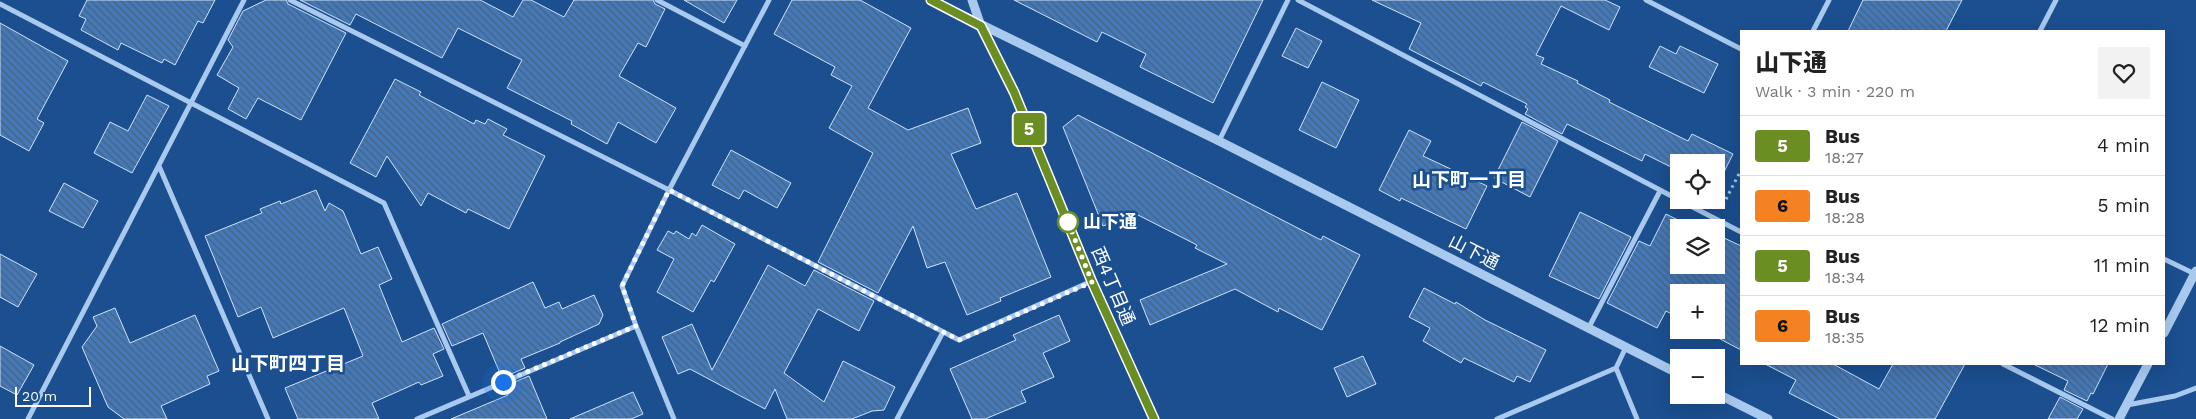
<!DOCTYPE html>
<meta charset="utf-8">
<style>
body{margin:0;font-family:"Work Sans","Noto Sans JP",sans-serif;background:#f2f2f2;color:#222;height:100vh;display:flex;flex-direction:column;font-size:19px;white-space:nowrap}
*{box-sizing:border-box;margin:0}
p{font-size:16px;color:#767676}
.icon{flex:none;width:28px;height:28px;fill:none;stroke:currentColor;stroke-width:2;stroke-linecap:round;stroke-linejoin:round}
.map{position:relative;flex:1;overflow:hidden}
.side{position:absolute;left:1740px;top:30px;width:425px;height:335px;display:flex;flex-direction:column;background:#fff;border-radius:0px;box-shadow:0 5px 20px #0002}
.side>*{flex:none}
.badge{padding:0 10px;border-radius:4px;font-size:18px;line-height:32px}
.tools{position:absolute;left:1670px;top:154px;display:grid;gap:10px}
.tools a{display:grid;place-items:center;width:55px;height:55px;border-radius:0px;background:#fff;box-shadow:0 5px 20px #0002;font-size:25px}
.scale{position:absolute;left:15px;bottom:12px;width:76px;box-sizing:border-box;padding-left:5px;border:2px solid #fff;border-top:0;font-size:14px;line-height:18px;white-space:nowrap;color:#fff;-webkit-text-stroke:4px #1b4f8f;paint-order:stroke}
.you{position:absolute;width:25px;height:25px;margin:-12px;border:4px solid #fff;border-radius:50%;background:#1a73e8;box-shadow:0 0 0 8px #1a73e833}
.map>.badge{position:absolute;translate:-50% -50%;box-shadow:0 0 0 2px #fff}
.round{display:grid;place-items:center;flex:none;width:52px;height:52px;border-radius:0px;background:#f2f2f2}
.headline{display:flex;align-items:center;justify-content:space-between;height:85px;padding:0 15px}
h1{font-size:24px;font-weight:800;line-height:38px}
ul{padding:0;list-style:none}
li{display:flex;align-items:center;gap:15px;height:60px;padding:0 15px;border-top:1px solid #e0e0e0}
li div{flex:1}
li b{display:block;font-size:19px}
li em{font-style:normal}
li .badge{min-width:55px;font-weight:700;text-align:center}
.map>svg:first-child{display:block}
</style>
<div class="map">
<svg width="2196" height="419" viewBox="0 0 2196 419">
<defs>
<pattern id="building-back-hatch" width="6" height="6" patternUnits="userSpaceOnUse" patternTransform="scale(1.25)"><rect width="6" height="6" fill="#4478b7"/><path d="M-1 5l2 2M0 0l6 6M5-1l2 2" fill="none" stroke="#486282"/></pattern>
</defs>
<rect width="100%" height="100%" fill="#1b4f8f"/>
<!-- building -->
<path fill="url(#building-back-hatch)" stroke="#cfe3fa" d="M87 0H215L203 23 198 21 175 65 164 59 162 63 121 43 118 50 81 30 86 19 79 16Z
M266 0H286L288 4 346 33 301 120 258 98 246 119 228 109 239 88 217 75 233 47 228 40 243 11Z
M300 0H480L513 17 523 0H531L564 17 574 0H653L655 4 665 9 646 47 638 43 619 76 676 108 656 143 618 122 607 144 571 124 572 121 507 88 522 60 458 28 442 58 356 14 350 25Z
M684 0H737L724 23Z
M792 0H860L911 28 868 108 908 130 968 108 981 143 951 154 976 209 1017 193 1051 277 1000 298 1001 301 967 315 945 262 927 268 913 226 878 293 818 262 873 153 829 128 852 86 831 75 835 67 774 34Z
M1014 0H1263L1213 103 1140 67 1146 54 1102 32 1097 42Z
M1372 0H1605L1620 7 1609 30 1561 6 1536 55 1544 58 1541 64 1578 81 1577 83 1610 100 1609 102 1688 141 1692 134 1733 154 1716 188V162H1679V171L1645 154 1642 161 1567 124 1562 134 1525 114 1528 109 1525 107 1527 104 1483 82 1481 86 1409 49 1421 23Z
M1863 0H1962L1946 31H1848Z
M0 23 68 61 37 119 44 123 29 151 0 135Z
M1296 28 1322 41 1308 68 1282 56Z
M1660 46 1676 54 1680 46 1718 64 1704 93 1649 67Z
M395 79 421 92 419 95 474 124 476 120 485 124 488 119 507 129 503 135 545 156 509 229 468 209 466 213 428 193 421 206 387 156 376 177 350 163Z
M1322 82 1359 100 1336 148 1299 130Z
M147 95 169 106 132 173 94 153 110 122 128 131Z
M1078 115 1321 240 1323 236 1360 255 1322 330 1279 308 1278 312 1235 289 1150 325 1140 300 1227 264 1195 248 1197 245 1136 214 1103 226 1063 127Z
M1522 122 1558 141 1530 197 1494 178Z
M1409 130 1431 141 1423 156 1487 186 1466 229 1401 198 1400 201 1379 190Z
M731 150 791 183 777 208 744 190 739 199 712 185Z
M64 183 98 201 83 228 49 211Z
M316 190 325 211 329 203 343 211 361 254 378 247 392 279 379 285 402 342 434 328 444 349 433 354 443 376 421 385 419 382 372 403 379 419H298L285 388 363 356 344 308 273 338 261 307 238 317 205 236 262 213 260 209 280 201 281 204Z
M1580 212 1631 237 1599 299 1549 276Z
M1666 214 1694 228H1679V265H1716V234L1741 246V350L1703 330H1716V292H1679V318L1666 311 1657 328 1607 303 1639 241 1650 246Z
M702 225 735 244 714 282 711 280 693 312 657 292 674 259 657 250 668 231 674 234 676 231 689 239 692 233 696 236Z
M0 254 37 274 18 307 0 297Z
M768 265 805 286 814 270 874 301 859 331 818 309 784 373 824 402 843 361 895 387 884 410 872 411 852 419H787L775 389 765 409 690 369 678 374 662 337 692 324 712 370Z
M533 282 545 308 559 302 562 309 594 295 603 315 599 324 560 342V343L521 359 525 368 502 378 483 333 452 346 442 324Z
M1424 288 1455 304 1456 302 1485 320 1546 350 1530 382 1517 376 1514 382 1464 358 1461 363 1423 341 1430 328 1409 317Z
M115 308 130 343 195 315 219 371 207 376 210 384 161 406 167 419H124L108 407 82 347 97 326 93 317Z
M1059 315 1070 341 1043 353 1054 377 1021 391 1026 402 985 419H972L950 369 1016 340 1013 335Z
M0 346 34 365 17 395 0 386Z
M1363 356 1376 384 1347 397 1334 368Z
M1765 364H1833L1879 389 1893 364H1965L1935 419H1840L1789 393 1796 380Z
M2033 364H2108L2093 394 2091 393 2087 401 2064 390 2068 381Z
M529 376 547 419H451L508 395 505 386Z
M633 392 643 414 631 419H570Z
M2060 397 2083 409 2077 419H2048Z"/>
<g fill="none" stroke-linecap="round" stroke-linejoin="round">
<!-- path -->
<path stroke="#a9c9ee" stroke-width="3" stroke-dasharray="2.5 4" stroke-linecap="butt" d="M1723 205 1741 170"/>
<!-- minor -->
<path stroke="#a9c9ee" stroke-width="5" d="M290 0 669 190 959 340 1092 281
M657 0 745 46
M1298 0 1679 200
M1646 0 1741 49
M0 4 384 203 469 396
M1813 31 1829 0
M2040 31 2056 0
M1219 141 1288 0
M159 166 268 419
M1679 200 1741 232
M2164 259 2195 274
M1588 329 1660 191
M2003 364 2112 419
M1616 368 1637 419
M2127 405 2175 396 2196 388
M28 419 244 0
M417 419 636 326
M674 419 636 326 622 286 669 190 769 0
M897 419 943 332
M1497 419 1616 368 1626 347"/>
<!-- tertiary -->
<path stroke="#a9c9ee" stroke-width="9" d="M931 0 1219 141 1679 374
M972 0 981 26 1014 92 1092 281 1154 419
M2164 333 2196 271
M1716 393 1768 419
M2119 419 2148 364"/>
</g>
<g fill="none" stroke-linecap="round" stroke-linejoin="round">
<!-- line casing -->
<g stroke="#fff" stroke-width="11">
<path id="line" d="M931 0 981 26 1014 92 1092 282 1154 419"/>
</g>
<!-- line -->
<use href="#line" stroke="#6b8e23" stroke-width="8"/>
<!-- walk -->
<path stroke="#fff" stroke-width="5" stroke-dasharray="0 9" d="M503 382 636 326 622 286 669 190 959 340 1092 282 1068 222"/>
</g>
<!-- markers -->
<circle fill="#fff" stroke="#6b8e23" stroke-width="2.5" cx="1068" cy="222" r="10"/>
<g text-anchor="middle" stroke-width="5" stroke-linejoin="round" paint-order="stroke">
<!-- stop labels -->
<g font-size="18" font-weight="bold" fill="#fff" stroke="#1b4f8f" text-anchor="start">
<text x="1083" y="228">山下通</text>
</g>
<!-- street labels -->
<g font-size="18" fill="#fff" stroke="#1b4f8f">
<text transform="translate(1474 252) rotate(27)" y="6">山下通</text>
<text transform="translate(1113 286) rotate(67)" y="6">西4丁目通</text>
</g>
<!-- neighbourhood labels -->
<g font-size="19" font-weight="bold" fill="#fff" stroke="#1b4f8f">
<text x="1469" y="186">山下町一丁目</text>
<text x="288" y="370">山下町四丁目</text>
</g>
</g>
</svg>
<div class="tools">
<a><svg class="icon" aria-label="locate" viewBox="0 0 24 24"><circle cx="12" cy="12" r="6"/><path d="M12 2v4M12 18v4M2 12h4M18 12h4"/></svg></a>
<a><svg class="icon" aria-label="layers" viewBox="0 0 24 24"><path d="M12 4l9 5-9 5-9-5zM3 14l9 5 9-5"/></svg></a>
<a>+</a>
<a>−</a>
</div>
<div class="scale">20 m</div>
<div class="you" style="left:503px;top:382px"></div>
<b class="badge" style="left:1029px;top:129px;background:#6b8e23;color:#fff">5</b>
<section class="side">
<div class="headline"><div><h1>山下通</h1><p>Walk · 3 min · 220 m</p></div><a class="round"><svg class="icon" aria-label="heart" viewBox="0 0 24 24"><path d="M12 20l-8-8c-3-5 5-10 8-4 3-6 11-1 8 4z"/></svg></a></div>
<ul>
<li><span class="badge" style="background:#6b8e23;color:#fff">5</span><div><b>Bus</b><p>18:27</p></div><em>4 min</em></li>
<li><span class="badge" style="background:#f58220;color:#111">6</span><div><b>Bus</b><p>18:28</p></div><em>5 min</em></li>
<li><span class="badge" style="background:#6b8e23;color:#fff">5</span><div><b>Bus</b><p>18:34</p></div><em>11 min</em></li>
<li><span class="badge" style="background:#f58220;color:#111">6</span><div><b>Bus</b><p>18:35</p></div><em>12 min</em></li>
</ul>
</section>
</div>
